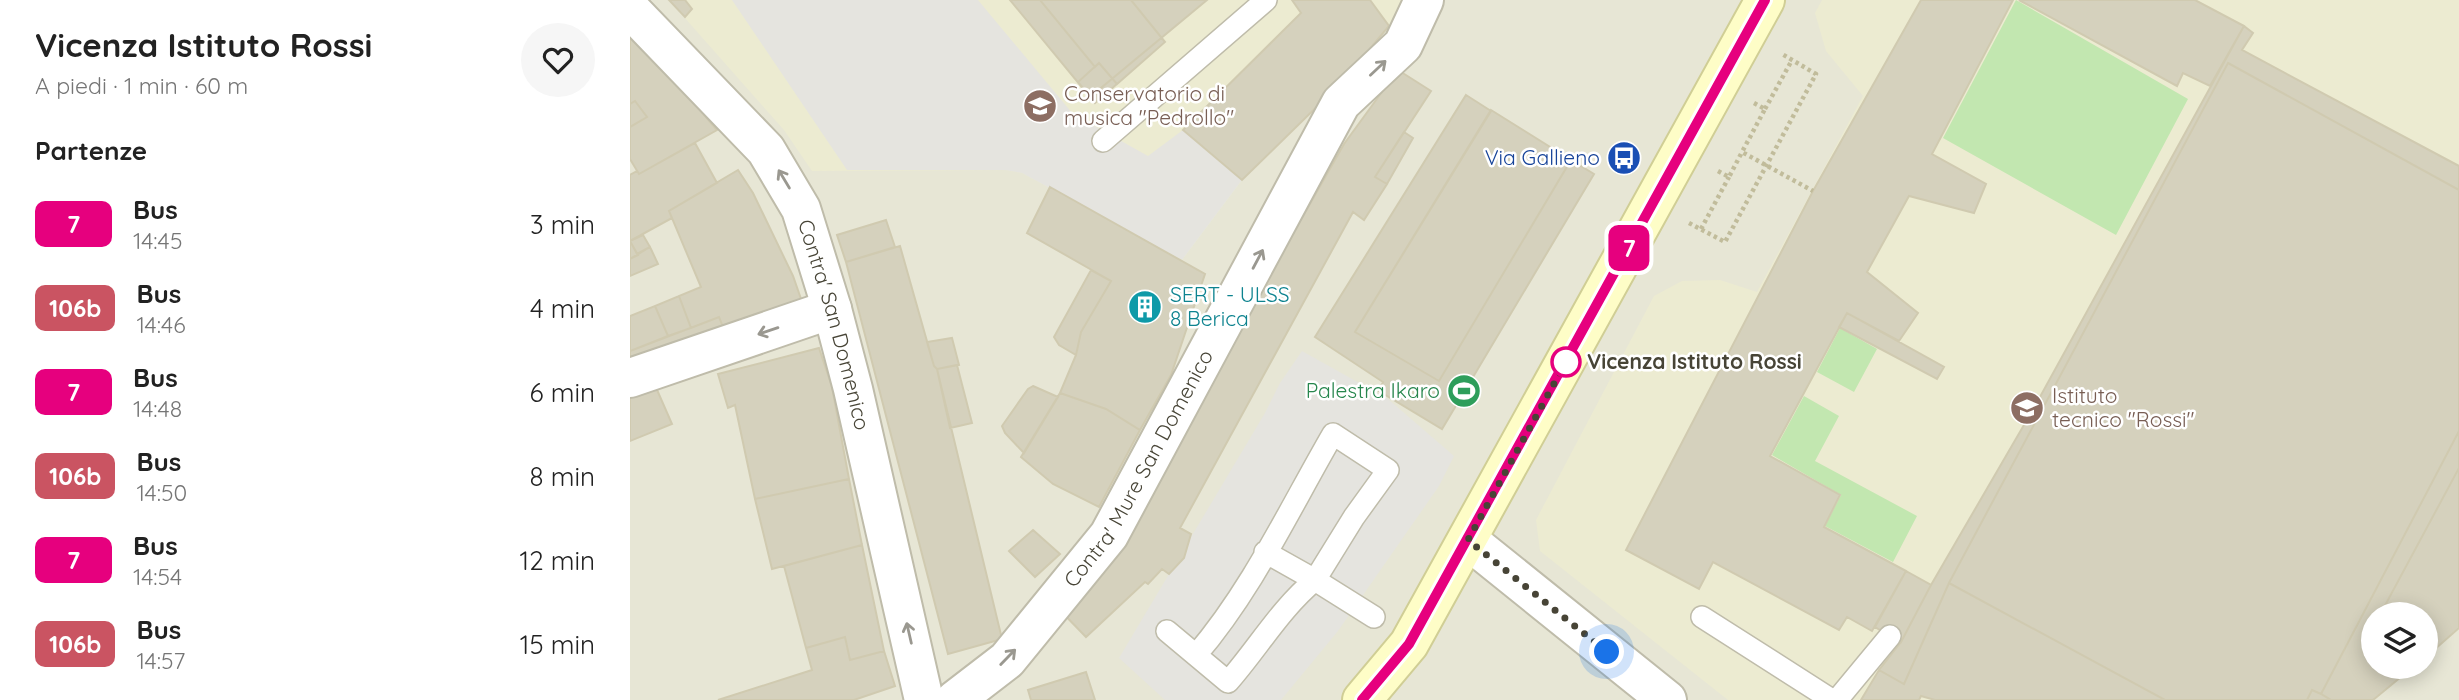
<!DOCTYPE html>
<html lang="it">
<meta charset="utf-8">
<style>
body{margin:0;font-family:Quicksand,sans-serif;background:#f6f6f6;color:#222;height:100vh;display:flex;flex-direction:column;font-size:26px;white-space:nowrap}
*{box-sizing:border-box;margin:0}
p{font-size:23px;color:#767676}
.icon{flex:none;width:38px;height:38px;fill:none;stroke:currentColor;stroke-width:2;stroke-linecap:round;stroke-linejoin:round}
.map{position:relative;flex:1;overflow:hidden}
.details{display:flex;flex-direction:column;background:#fff;width:630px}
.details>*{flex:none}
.badge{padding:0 14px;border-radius:10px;font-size:24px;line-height:46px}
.fabs{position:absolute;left:1731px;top:602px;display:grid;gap:14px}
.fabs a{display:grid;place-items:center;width:77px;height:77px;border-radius:50%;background:#fff;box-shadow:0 4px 18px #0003;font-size:35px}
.you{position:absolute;width:35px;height:35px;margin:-18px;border:5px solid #fff;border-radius:50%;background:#1a73e8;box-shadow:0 0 0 10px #1a73e833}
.map>.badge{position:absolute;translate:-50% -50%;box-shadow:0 0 0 4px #fff}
h2{padding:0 35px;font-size:26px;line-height:63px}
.round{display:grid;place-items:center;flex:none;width:74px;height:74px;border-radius:37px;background:#f6f6f6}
.head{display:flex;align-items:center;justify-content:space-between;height:119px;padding:0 35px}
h1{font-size:33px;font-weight:700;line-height:52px}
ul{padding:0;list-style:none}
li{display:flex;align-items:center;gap:21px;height:84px;padding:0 35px}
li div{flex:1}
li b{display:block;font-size:26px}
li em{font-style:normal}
li .badge{min-width:77px;font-weight:700;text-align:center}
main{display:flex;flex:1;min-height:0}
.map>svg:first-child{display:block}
</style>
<main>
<section class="details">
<div class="head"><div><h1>Vicenza Istituto Rossi</h1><p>A piedi · 1 min · 60 m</p></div><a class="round"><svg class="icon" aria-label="heart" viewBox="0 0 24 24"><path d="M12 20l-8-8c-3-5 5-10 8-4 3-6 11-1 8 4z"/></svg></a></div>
<h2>Partenze</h2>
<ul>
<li><span class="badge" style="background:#e6007e;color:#fff">7</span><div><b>Bus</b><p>14:45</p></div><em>3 min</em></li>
<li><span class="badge" style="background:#ca5462;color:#fff">106b</span><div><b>Bus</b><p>14:46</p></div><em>4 min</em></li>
<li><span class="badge" style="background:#e6007e;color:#fff">7</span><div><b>Bus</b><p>14:48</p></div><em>6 min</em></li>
<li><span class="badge" style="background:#ca5462;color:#fff">106b</span><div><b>Bus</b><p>14:50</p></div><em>8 min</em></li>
<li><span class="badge" style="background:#e6007e;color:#fff">7</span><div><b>Bus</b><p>14:54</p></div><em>12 min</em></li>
<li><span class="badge" style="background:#ca5462;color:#fff">106b</span><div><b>Bus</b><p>14:57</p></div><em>15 min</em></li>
</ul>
</section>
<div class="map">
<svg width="1829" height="700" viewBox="0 0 1829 700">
<rect width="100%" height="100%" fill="#f3f3e7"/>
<!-- residential -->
<path fill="#e7e6d5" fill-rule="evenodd" d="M0 0H1829V700H0ZM1743 614H1796V667H1743Z"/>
<!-- education -->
<path fill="#ecebd1" d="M39 0H774L759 26 712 82 612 180 552 260 392 173 375 170 182 171 154 130Z
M1192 0H1829V616L1796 645V614H1743V667H1771L1733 700H1098L910 551 906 520 1024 296 1052 281 1090 280 1127 292 1233 96 1196 51 1185 13Z"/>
<!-- green -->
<path fill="#c2e7b0" d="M1386 0 1558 99 1486 235 1313 138Z
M1210 328 1247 349 1224 392 1187 372Z
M1174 396 1209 416 1185 461 1287 516 1263 562 1195 526 1211 495 1142 455Z"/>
<!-- parking -->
<path fill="#e5e4df" d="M102 0H348L443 114 518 156 553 130 612 180 552 260 392 173 375 170H217Z
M672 351 758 399 824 456 809 486 708 631 651 700H535L489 658 635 413 650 383Z"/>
<!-- building -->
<path fill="#d5d1bd" stroke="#d0cab0" stroke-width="2" d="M39 0H55L62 9 55 17Z
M380 0H577L460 97Z
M410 0H501L535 42 487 84 469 63 465 67Z
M662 0H740L759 26 712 82 612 180 553 130 671 13Z
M1291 0H1383L1302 154 1356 184 1344 213 1279 196 1237 272 1288 313 1269 341 1217 313 1140 456 1210 495 1194 527 1276 571 1242 631 1217 617 1209 630 1083 562 1069 589 996 550 1183 191Z
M1389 0H1565L1614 26 1580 86 1553 73 1547 86Z
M1614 26 1623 33 1612 50 1829 166V190L1598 63 1319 583 1274 684 1249 670 1271 642 1301 585 1405 406Z
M0 35 30 63 87 130 9 174 0 159V127L17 117 5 101 0 104Z
M469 63 487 84 465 103 448 82Z
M1598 63 1829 190V431L1691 694 1682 690 1677 700H1535L1319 583Z
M768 70 801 91 745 177 757 184 734 220 723 212 550 528 561 534 554 558 539 574 532 569 518 584 515 582 456 637 427 607 635 283 714 144Z
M836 95 861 111 725 332 809 381 941 160 964 174 812 429 749 391 753 382 685 337Z
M5 101 17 117 0 127V104Z
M861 110 941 160 809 381 725 332Z
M774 132 783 138 757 184 745 177Z
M65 143 87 183 39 211 42 218 0 241 8 255 0 259V175L7 171 9 174Z
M108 170 123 193 163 276 171 299 95 332 89 317 61 328 49 296 71 287 39 211Z
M420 187 575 274 541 375 510 430 476 409 430 393 446 355 451 332 481 281 397 233Z
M256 220 265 247 216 262 207 235Z
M13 235 20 247 7 254 0 241Z
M270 246 304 366 307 369 372 639 318 654 216 262Z
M20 247 28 264 0 276V259Z
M461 270 481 281 451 332 446 355 429 345 424 337Z
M49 296 61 328 38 336 25 306Z
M25 306 38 336 0 351V316Z
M1217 313 1314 367 1307 379 1209 327Z
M89 317 95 332 0 368V351Z
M322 338 329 365 307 369 304 366 297 342Z
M189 348 202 387 219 479 125 499 105 405 98 408 88 374Z
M327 365 342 423 320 428 307 369Z
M24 383 42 424 0 441V392Z
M403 386 428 397 394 453 375 433 372 426 398 389Z
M430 393 476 409 510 430 469 507 423 484 391 457Z
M1829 431V468L1752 611 1755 614H1743V667H1783L1743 700H1701L1691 694Z
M1829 468V628L1796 657V614H1755L1752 611Z
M219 479 232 545 142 569 125 499Z
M403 530 430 554 405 577 379 551Z
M232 545 254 651 220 660 215 637 176 648 154 566Z
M1276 571 1301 585 1271 642 1245 627Z
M1319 583 1535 700H1305L1291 696 1289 700H1231L1249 670 1274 684Z
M215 637 220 660 254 651 265 686 224 700H88L182 670 176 648Z
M456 672 465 700H401L398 690Z
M1682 690 1691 694 1701 700H1677Z"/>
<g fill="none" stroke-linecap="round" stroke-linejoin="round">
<!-- service casing -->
<g stroke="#bfbcaa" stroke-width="24">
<path id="service" d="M473 141 636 0
M1072 617 1202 700
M537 631 598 682C628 648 650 609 685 580L744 617
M566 655C622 590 660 508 703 434L758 470 724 517 685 580 635 552
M1207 700 1260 636"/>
</g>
<!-- minor casing -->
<g stroke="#bfbcaa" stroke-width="42">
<g id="minor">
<path id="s1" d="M0 9 136 150 171 209 202 309 223 389 294 700"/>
<path d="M0 378 202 309"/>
<path d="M838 540 1037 700"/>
<path id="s2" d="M325 700 377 660 479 535 711 103 773 45 794 0"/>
</g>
</g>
<!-- secondary casing -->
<g stroke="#d0ce95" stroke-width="42">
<path id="secondary" d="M732 700 779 644 1135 0"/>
</g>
<!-- path -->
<path stroke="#c1bc9b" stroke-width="4.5" stroke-dasharray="3.5 3.5" stroke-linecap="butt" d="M1124 103 1135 109 1112 152 1183 191
M1135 109 1162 60
M1088 171 1099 177 1112 152
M1059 223 1095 242 1186 74 1152 54
M1071 229 1099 177"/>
<!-- service -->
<use href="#service" stroke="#fff" stroke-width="21"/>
<!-- minor -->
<use href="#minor" stroke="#fff" stroke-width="38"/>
<!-- secondary -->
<use href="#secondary" stroke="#fefdc7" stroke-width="38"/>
</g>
<!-- one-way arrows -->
<defs><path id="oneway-shaft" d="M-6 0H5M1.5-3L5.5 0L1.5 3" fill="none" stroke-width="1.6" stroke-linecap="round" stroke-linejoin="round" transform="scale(1.75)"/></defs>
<g stroke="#9a9890">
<use href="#oneway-shaft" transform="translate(748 68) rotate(-43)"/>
<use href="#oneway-shaft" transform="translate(154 179) rotate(-121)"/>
<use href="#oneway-shaft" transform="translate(628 259) rotate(-62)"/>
<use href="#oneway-shaft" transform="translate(138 331) rotate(161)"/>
<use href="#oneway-shaft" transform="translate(279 633) rotate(-103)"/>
<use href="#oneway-shaft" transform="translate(378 657) rotate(-46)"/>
</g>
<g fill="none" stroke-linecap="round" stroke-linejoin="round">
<!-- line casing -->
<g stroke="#fff" stroke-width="16">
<path id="line" d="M732 700 779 644 1135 0"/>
</g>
<!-- line -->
<use href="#line" stroke="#e6007e" stroke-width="10"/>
<!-- walk -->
<path stroke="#474436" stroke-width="7" stroke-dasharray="0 12.6" d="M936 362 838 540 977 652"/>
</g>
<!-- icons -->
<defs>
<g id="school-disc" transform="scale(1.75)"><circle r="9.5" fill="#8d6e63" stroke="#fff"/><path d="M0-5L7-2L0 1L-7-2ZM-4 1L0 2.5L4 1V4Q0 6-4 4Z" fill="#fff"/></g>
<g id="bus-disc" transform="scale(1.75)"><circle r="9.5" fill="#1a4fb4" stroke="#fff"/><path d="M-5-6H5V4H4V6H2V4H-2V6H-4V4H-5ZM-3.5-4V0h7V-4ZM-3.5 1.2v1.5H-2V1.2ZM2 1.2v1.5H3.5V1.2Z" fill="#fff"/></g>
<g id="building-disc" transform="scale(1.75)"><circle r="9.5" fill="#0f9aa8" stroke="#fff"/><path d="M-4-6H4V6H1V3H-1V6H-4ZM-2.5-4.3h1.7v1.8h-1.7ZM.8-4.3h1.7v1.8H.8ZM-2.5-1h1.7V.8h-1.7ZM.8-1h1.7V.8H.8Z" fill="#fff"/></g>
<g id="stadium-disc" transform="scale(1.75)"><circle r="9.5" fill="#2e9e5b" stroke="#fff"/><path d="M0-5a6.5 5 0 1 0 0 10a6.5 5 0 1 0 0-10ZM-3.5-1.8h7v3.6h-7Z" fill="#fff"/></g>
</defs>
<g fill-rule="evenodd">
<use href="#school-disc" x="410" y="106"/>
<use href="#bus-disc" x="994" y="158"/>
<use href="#building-disc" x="515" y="307"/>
<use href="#stadium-disc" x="834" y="391"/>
<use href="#school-disc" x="1397" y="408"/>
</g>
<!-- markers -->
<circle fill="#fff" stroke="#e6007e" stroke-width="3.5" cx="936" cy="362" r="14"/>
<g text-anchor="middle" stroke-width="5" stroke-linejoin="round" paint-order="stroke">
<!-- education labels -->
<g font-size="21" fill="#785e54" stroke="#fff" text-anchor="start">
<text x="434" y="101">Conservatorio di<tspan x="434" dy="24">musica "Pedrollo"</tspan></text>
<text x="1422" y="403">Istituto<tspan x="1422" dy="24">tecnico "Rossi"</tspan></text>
</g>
<!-- transit labels -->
<g font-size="21" fill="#164399" stroke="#fff" text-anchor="end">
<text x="970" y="165">Via Gallieno</text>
</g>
<!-- culture labels -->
<g font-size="21" fill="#0d838f" stroke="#fff" text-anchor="start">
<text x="540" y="302">SERT - ULSS<tspan x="540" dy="24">8 Berica</tspan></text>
</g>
<!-- street labels -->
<g font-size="21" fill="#474436" stroke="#fff">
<text dy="7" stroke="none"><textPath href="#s1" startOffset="385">Contra' San Domenico</textPath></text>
<text dy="7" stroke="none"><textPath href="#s2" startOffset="299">Contra' Mure San Domenico</textPath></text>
</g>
<!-- stop labels -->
<g font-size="21" font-weight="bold" fill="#474436" stroke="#fff" text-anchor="start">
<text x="957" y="369">Vicenza Istituto Rossi</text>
</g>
<!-- leisure labels -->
<g font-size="21" fill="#27864d" stroke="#fff" text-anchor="end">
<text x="810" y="398">Palestra Ikaro</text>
</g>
</g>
</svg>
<div class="fabs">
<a><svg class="icon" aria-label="layers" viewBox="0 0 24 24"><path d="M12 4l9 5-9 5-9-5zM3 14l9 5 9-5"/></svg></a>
</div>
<div class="you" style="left:977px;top:652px"></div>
<b class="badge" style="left:999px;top:248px;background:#e6007e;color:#fff">7</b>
</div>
</main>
